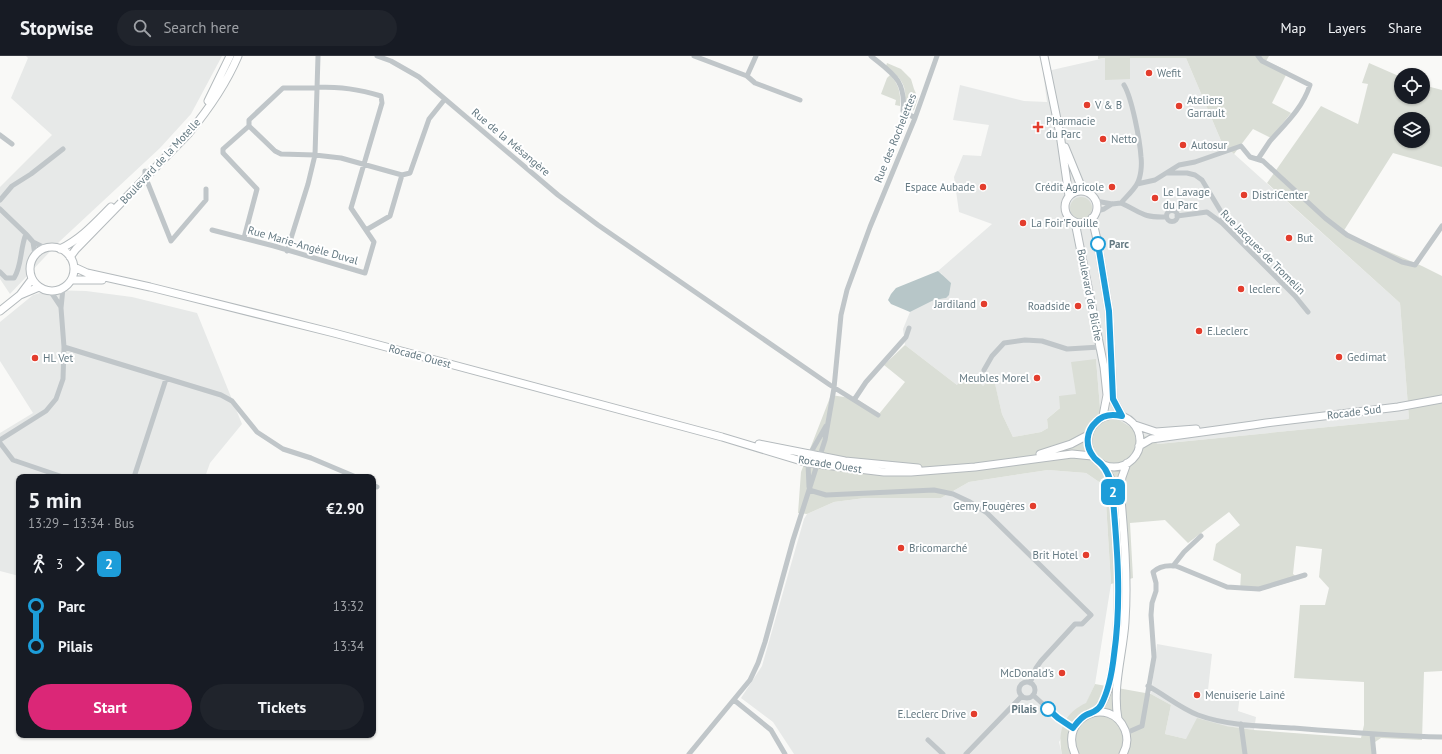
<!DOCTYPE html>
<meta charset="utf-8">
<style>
body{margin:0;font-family:"PT Sans",sans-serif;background:#20242c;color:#f1f3f6;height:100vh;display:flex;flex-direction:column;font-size:15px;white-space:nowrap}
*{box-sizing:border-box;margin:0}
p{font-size:13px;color:#9ea1a6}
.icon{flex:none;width:22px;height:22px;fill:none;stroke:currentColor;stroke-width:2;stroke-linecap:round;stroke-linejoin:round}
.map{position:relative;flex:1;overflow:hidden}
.side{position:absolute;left:16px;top:418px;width:360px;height:264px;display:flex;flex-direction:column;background:#171b24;border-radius:8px;box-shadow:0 1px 3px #0004}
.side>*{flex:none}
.badge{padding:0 8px;border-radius:6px;font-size:14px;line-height:26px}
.buttons{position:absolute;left:1394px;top:12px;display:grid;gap:8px}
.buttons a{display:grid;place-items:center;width:36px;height:36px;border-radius:50%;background:#171b24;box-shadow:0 1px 3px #0004;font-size:20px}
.map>.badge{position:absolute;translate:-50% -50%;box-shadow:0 0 0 2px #fff}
.legs{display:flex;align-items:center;gap:6px;height:44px;padding:0 12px;font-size:13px}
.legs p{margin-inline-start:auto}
.head{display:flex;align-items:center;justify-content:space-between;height:68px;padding:0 12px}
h1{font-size:22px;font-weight:700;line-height:30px}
.cta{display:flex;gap:8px;margin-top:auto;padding:8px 12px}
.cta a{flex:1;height:46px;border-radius:24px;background:#db2777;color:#fff;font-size:16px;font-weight:700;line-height:46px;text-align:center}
.cta a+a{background:#20242c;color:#f1f3f6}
ul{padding:0 12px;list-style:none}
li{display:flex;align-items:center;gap:14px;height:40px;font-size:15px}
li i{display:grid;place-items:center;width:6px;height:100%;margin:0 5px;background:currentColor}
li i::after{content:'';width:10px;height:10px;margin:-5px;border:3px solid;border-radius:50%;background:#171b24}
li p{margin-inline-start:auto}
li:first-child i{background:linear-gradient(#0000 50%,currentColor 0)}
li:last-child i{background:linear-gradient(currentColor 50%,#0000 0)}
header{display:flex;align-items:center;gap:24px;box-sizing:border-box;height:56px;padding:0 20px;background:#171b24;border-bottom:1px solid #363941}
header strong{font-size:19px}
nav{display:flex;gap:22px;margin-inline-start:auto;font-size:14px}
.search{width:280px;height:36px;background:#20242c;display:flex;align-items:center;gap:10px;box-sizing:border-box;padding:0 14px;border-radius:22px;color:#9ea1a6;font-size:15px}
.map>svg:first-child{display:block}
</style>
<header>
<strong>Stopwise</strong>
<div class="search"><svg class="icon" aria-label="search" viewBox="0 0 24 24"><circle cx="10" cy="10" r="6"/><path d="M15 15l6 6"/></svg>Search here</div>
<nav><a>Map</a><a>Layers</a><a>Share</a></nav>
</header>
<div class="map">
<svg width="1442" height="698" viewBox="0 0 1442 698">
<rect width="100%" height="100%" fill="#f9f9f7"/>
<!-- built -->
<path fill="#e7e9e8" d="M26 0H222L191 58 160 92 59 186 10 238 0 223V131L52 79 11 42 28 2Z
M1105 2 1130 23 1129 2H1186L1222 87 1400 247 1409 363 1158 388 1100 352 1096 303 1076 338 1047 363 1048 372 1041 376 1013 381 1002 358 993 320 983 330 957 329 905 289 903 273 910 256 934 244 946 242 942 218 938 215 992 168 959 156 954 121 963 99 981 100 989 69 953 64 960 29 1024 45 1047 46 1043 16Z
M50 234 86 235 132 241 197 257 242 368 210 407 205 421H19V520L0 515V377L33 357 0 305V266L33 239Z
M1048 414 1086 417 1105 430 1111 528 1095 628 1086 648 1079 651 1059 686 1062 698H794L773 666 741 642 762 610 804 463 807 458 834 446 865 442H941L969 426Z
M1157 588 1212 598 1208 634 1240 638 1238 655 1256 661 1254 674 1226 670 1186 683 1165 678 1171 649 1151 638Z"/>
<!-- green -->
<path fill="#daded6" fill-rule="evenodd" d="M1098 0H1269L1266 5 1288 15 1272 47 1291 57 1271 82 1253 73 1234 98 1222 87 1186 2H1130V23L1105 24V2L1098 3Z
M887 7 901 13 911 23 914 33 918 42 914 54 912 55 906 53C904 48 906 42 905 36 904 25 895 17 886 10Z
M1369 7 1401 21V41H1423V29L1442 34V111L1393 97 1343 176 1422 210 1442 220V615L1424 616 1422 684 1381 682 1372 688 1373 698H1062C1057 675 1064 657 1086 647L1095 628 1151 638 1171 649 1165 678 1186 683 1197 662 1226 670 1254 674 1361 682 1364 669V626L1294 622 1300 549H1325L1329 532 1319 521 1322 493 1296 490 1293 518 1300 523 1259 535 1240 534 1241 518 1213 504 1216 488 1240 469 1229 456 1188 487 1165 464 1130 467 1133 522 1111 528 1105 430 1086 417 1048 414 969 426 941 442H865L834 446 807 458 798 457 801 416 831 339 857 343 879 358 905 326 884 309 905 289 957 329 968 316 983 330 993 319 1002 358 1013 381 1041 376 1048 372 1047 363 1060 352 1059 340 1076 338 1071 306 1096 303 1100 352 1158 388 1409 363 1400 247 1267 127 1321 50 1358 68 1368 28 1362 27ZM1401 63H1423V85H1401Z
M890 19C899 28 901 38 900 50L895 49 896 44 881 38 887 22Z
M1070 152a11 11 0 1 1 22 0a11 11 0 1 1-22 0Z"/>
<!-- water -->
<path fill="#b7c6c8" d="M938 215 951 227 949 239 946 242 934 244 910 256 891 248 888 244 891 238 896 232Z"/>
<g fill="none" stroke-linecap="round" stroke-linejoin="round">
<!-- major casing -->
<g stroke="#b4babd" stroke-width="9">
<path id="major" d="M1044 0 1060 78 1069 140
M208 45 230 0
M1065 91 1083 135
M1065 151a16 16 0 1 1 32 0a16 16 0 1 1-32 0Z
M1092 162 1098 188 1109 255 1113 343 1122 360
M1075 166 1104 311 1107 339 1103 360
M30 213a22 22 0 1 1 44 0a22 22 0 1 1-44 0Z
M60 193C81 183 95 167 111 151
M70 201 76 193 189 77C208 54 226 28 238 0
M74 211 87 217 150 231 334 277 722 381 808 407 884 416H911L975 411 1072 398 1092 400
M72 224H102
M20 239 39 231
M0 255 20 239 32 223
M1088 385a26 26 0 1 1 52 0a26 26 0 1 1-52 0Z
M1135 369 1156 376 1196 373
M759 388 845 405 918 412
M1139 390 1151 383 1253 369 1266 367 1398 351 1442 343
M1040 398 1071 388 1088 379
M1095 656C1109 643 1111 621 1114 603 1122 545 1117 489 1112 431L1110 421 1102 408
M1118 663C1112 631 1123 598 1125 566 1128 522 1124 476 1120 432L1122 421 1127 407
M1075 698C1058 661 1110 638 1125 674 1128 682 1127 691 1123 698"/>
</g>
<!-- minor -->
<path stroke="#c0c6c9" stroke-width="5" d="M377 0 391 5 419 21 558 139 598 169 830 329 878 359
M694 0 747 20
M756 0 747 20 755 27 800 44
M871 0C893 18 906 24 903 55L915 62
M249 70 275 95 281 98 315 99 341 102 402 119 410 117 429 63 445 43
M0 79 12 88
M1258 103C1262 97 1266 91 1270 85 1286 67 1302 53 1310 29L1262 5 1258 0
M145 115V120L171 185 206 144V133
M1168 117H1187L1195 119 1202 124 1223 159 1222 167
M1137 128 1155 124 1179 109 1195 106 1241 90 1250 101 1263 105 1325 162 1347 179 1402 206 1415 209 1442 170
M0 144 12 130 31 118 63 93
M1096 145 1112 148 1121 147C1126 141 1133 135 1137 128 1141 121 1142 109 1141 101 1140 85 1132 42 1124 29
M1121 147C1141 156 1142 162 1166 161
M0 153 26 178 33 186 45 192
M1166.5 160a5.5 5.5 0 1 1 11 0a5.5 5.5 0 1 1-11 0Z
M1097 155 1104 153 1112 148
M1177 160 1207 156 1222 167 1295 240 1308 256
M212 174 274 190 365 217 374 186 351 152 382 47 381 40C358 33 341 31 317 31
M366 174 390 160 402 119
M244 182 257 133 223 97V93L249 70V64L283 32H317
M33 186 35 199
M287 195 308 128 315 99 318 0
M0 216 6 222H14C22 210 20 192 26 178
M51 236 61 251
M64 291 221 339 232 345 257 376 283 393 311 402 356 421
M984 314 992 300 1004 287 1025 284 1042 285 1067 293 1100 291
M854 344 866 326 906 281 909 272
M0 384 46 355 56 343 63 323 64 291 61 252 63 232
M0 387 13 404 63 421
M134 421 166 323
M373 429 377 431
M809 431 808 407 810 398 826 370
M809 434 826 439 934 434 953 438 970 446 987 457 1091 559 1082 568H1075L1041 605 1036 612 1030 627
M1173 510 1184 496 1201 480
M1019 634a8 8 0 1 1 16 0a8 8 0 1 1-16 0Z
M1148 630C1165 639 1180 652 1198 659 1228 670 1262 670 1294 672 1343 676 1392 680 1442 681
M1033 639 1058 662 1073 672
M734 644 771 674 785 698
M1241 668 1245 698
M1126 677 1142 670 1154 601 1151 559 1152 547 1156 535V527L1153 516C1159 510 1168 509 1176 510L1227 531 1259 533 1305 519
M1372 678 1374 698
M928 684 943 698
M689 698 750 624 758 607 765 586 793 484 825 384 834 332 841 259 847 234 870 171 915 62 937 0
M966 698 1022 640"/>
<!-- major -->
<use href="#major" stroke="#fff" stroke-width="7"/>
</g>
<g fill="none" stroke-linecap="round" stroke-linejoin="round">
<!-- line-1 casing -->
<g stroke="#fff" stroke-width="9">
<path id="line-1" d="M1048 653 1058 662 1073 672C1077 667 1080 662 1086 659 1092 656 1097 656 1101 649 1109 634 1112 617 1114 599 1122 543 1117 488 1112 432 1110 423 1108 415 1102 409 1099 405 1095 404 1093 400 1085 390 1086 375 1096 366 1103 358 1113 358 1122 360L1113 343 1109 255 1098 188"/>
</g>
<!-- line-1 -->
<use href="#line-1" stroke="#1d9dd9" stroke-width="6"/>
</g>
<!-- markers -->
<g fill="#e33d2d" stroke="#fff" stroke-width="1.5">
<circle cx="1149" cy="17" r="4"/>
<circle cx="1087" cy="49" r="4"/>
<circle cx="1179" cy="50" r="4"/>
<path d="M1036 65h4v4h4v4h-4v4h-4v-4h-4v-4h4z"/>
<circle cx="1103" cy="83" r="4"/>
<circle cx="1183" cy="89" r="4"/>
<circle cx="983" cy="131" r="4"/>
<circle cx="1112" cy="131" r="4"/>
<circle cx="1244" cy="139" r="4"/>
<circle cx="1155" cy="142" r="4"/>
<circle cx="1023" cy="167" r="4"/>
<circle cx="1289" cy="182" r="4"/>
<circle cx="1241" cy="233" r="4"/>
<circle cx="984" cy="248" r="4"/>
<circle cx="1078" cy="250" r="4"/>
<circle cx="1199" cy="275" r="4"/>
<circle cx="1339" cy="301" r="4"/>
<circle cx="35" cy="302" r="4"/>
<circle cx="1037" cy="322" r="4"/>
<circle cx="1033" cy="450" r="4"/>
<circle cx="901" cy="492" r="4"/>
<circle cx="1086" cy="499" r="4"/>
<circle cx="1062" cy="617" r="4"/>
<circle cx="1197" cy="639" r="4"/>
<circle cx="974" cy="658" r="4"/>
</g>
<g fill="#fff" stroke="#1d9dd9" stroke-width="2">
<circle cx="1098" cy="188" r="7"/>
<circle cx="1048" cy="653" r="7"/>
</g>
<g text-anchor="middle" stroke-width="4" stroke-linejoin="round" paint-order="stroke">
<!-- poi labels -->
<g font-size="11" fill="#647982" stroke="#fff" text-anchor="start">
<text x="1157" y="21">Wefit</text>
<text x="1187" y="48">Ateliers<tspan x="1187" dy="13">Garrault</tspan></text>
<text x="1095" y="53">V &amp; B</text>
<text x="1046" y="69">Pharmacie<tspan x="1046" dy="13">du Parc</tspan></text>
<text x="1111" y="87">Netto</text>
<text x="1191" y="93">Autosur</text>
<text x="975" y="135" text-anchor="end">Espace Aubade</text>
<text x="1104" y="135" text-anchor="end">Crédit Agricole</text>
<text x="1163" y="140">Le Lavage<tspan x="1163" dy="13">du Parc</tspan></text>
<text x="1252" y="143">DistriCenter</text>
<text x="1031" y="171">La Foir'Fouille</text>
<text x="1297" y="186">But</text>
<text x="1249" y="237">leclerc</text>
<text x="976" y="252" text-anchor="end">Jardiland</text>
<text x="1070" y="254" text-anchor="end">Roadside</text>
<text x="1207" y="279">E.Leclerc</text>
<text x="1347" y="305">Gedimat</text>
<text x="43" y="306">HL Vet</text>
<text x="1029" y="326" text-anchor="end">Meubles Morel</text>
<text x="1025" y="454" text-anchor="end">Gemy Fougères</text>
<text x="909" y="496">Bricomarché</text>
<text x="1078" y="503" text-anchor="end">Brit Hotel</text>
<text x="1054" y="621" text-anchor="end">McDonald's</text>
<text x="1205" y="643">Menuiserie Lainé</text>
<text x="966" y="662" text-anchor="end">E.Leclerc Drive</text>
</g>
<!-- street labels -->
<g font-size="11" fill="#647982" stroke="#fff">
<text transform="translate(895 82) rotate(-68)" y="4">Rue des Rochelettes</text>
<text transform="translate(511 86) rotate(40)" y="4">Rue de la Mésangère</text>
<text transform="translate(160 105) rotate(-47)" y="4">Boulevard de la Motelle</text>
<text transform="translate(303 189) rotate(16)" y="4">Rue Marie-Angèle Duval</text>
<text transform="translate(1263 196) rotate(45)" y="4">Rue Jacques de Tromelin</text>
<text transform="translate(1090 239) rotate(79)" y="4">Boulevard de Bliche</text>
<text transform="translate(420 300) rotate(15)" y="4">Rocade Ouest</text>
<text transform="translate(1354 356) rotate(-7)" y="4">Rocade Sud</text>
<text transform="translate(830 408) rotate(9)" y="4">Rocade Ouest</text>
</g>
<!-- stop labels -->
<g font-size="11" font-weight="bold" fill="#647982" stroke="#fff" text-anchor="start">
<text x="1109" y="192">Parc</text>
<text x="1037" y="657" text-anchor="end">Pilais</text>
</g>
</g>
</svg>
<div class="buttons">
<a><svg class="icon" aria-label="locate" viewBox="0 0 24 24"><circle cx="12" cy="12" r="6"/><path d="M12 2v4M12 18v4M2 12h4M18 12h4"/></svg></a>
<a><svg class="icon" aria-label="layers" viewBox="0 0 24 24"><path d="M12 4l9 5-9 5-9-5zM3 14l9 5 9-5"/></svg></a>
</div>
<b class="badge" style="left:1113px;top:436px;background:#1d9dd9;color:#fff">2</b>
<section class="side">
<div class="head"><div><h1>5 min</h1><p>13:29 – 13:34 · Bus</p></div><b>€2.90</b></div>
<div class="legs"><svg class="icon" aria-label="walk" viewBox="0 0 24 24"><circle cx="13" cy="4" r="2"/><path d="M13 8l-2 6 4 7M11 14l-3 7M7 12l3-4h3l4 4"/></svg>3<svg class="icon" aria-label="forward" viewBox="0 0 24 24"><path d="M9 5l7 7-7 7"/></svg><b class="badge" style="background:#1d9dd9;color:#fff">2</b></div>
<ul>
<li><i style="color:#1d9dd9"></i><b>Parc</b><p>13:32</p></li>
<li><i style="color:#1d9dd9"></i><b>Pilais</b><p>13:34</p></li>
</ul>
<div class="cta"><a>Start</a><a>Tickets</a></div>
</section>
</div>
